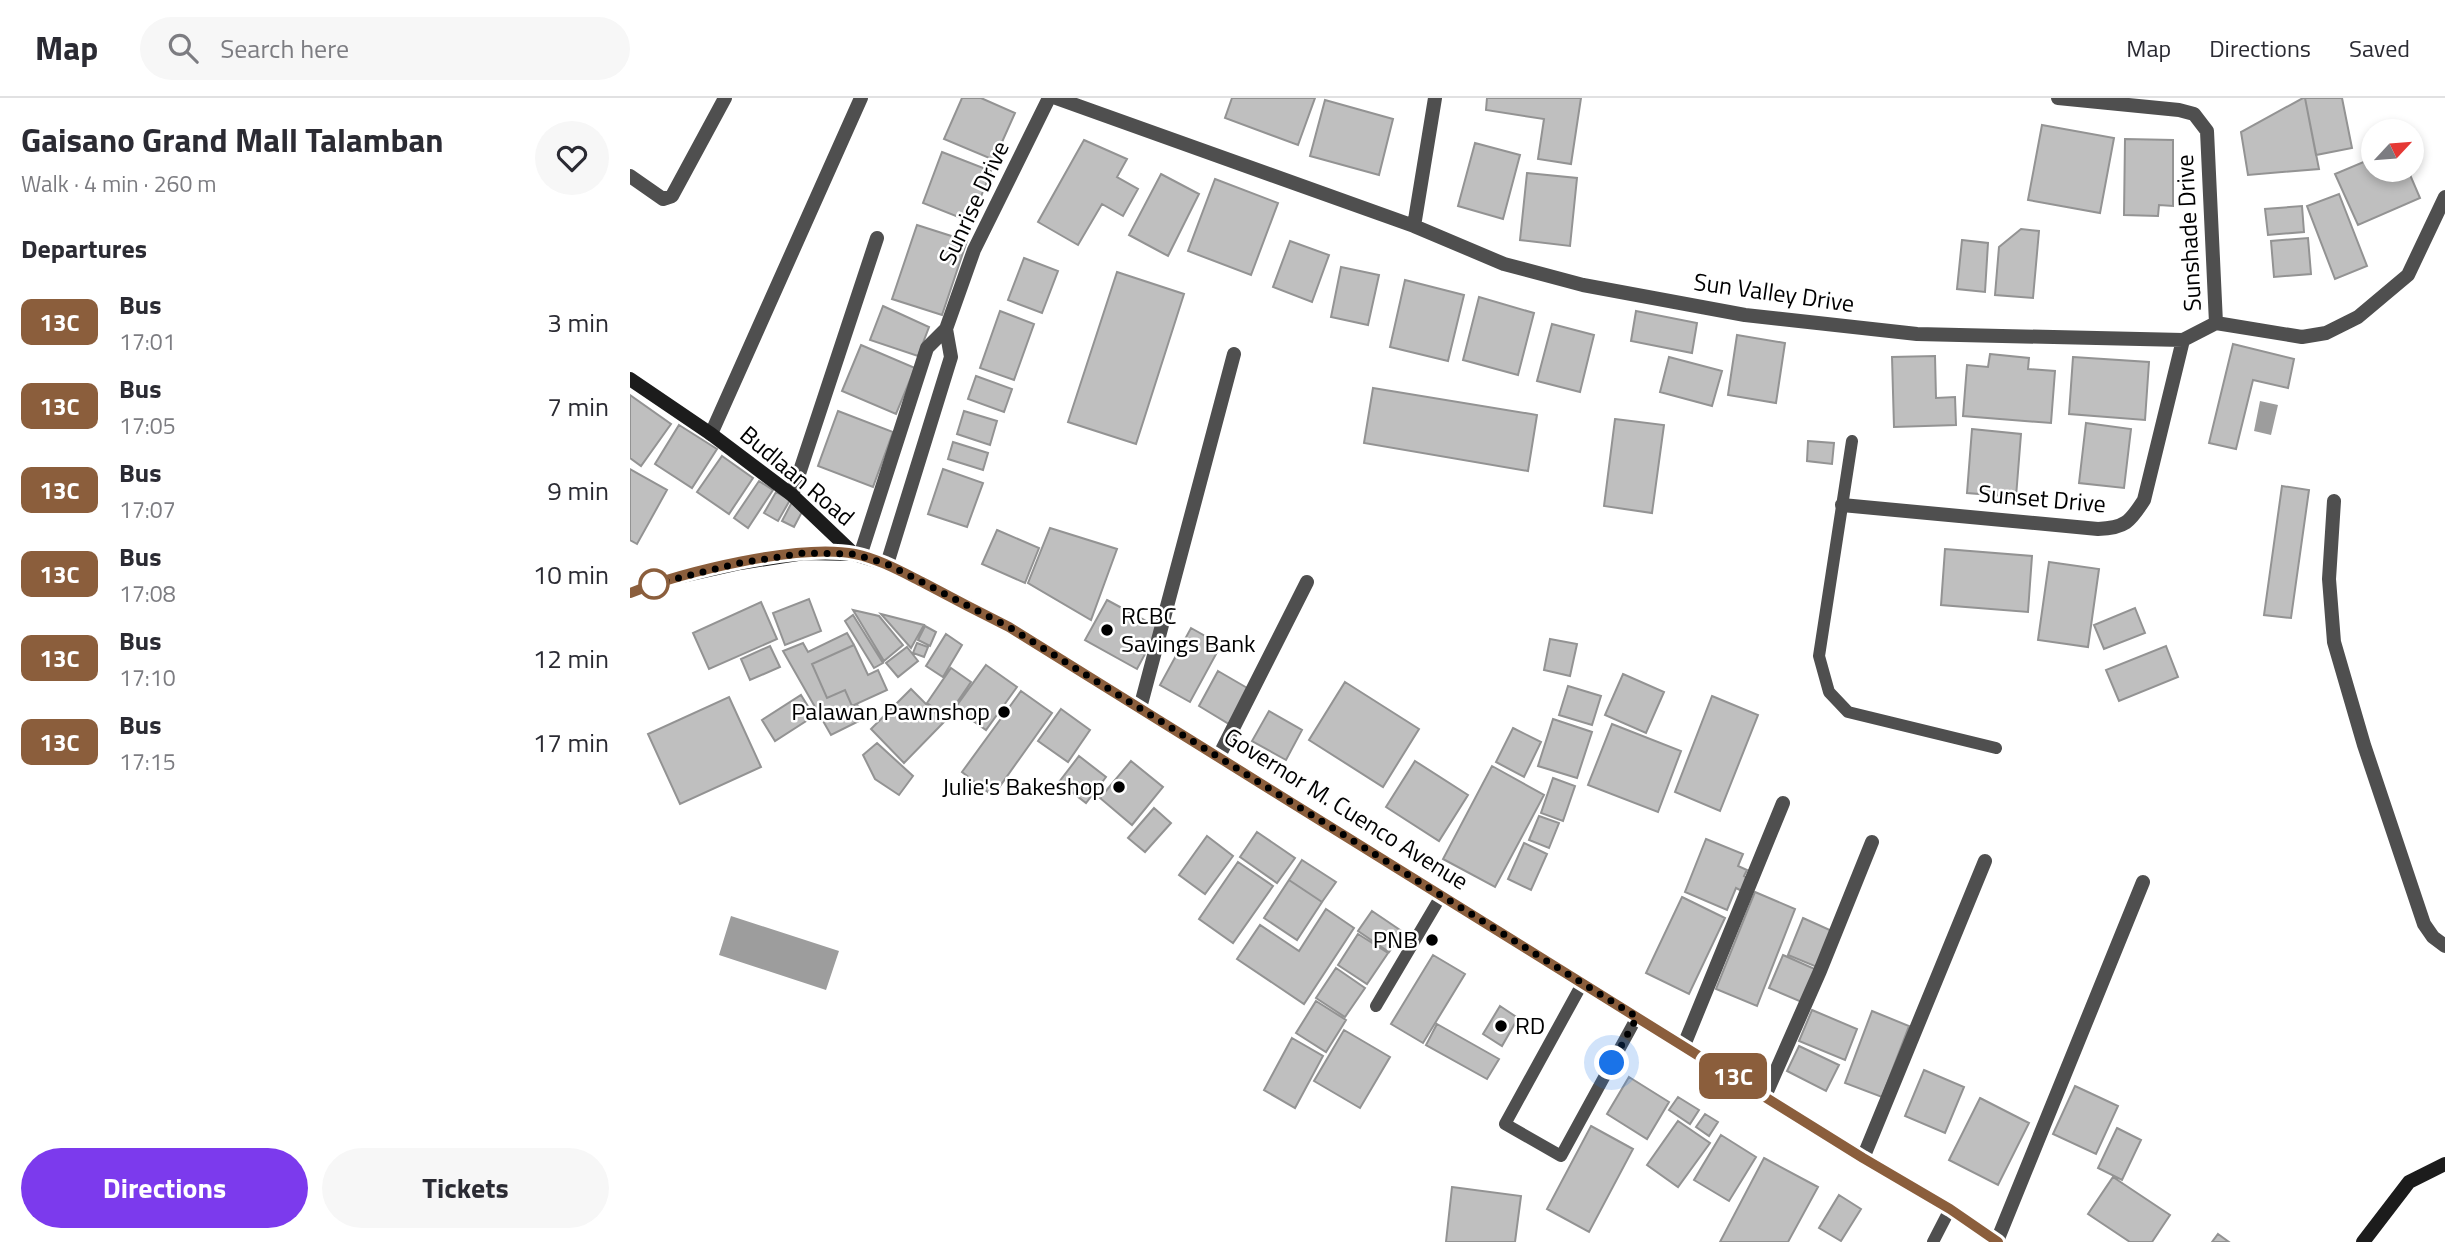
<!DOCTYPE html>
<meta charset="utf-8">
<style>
body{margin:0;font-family:"Titillium Web",sans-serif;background:#f7f7f7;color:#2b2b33;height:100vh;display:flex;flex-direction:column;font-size:26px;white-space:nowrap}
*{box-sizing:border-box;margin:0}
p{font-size:23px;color:#7c7c81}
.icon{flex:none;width:38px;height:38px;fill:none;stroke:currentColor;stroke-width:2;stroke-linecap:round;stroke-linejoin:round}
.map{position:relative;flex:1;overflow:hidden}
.panel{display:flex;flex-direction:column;background:#fff;width:630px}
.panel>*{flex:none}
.badge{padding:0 14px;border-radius:10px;font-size:24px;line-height:46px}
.needle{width:46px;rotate:64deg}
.buttons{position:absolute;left:1731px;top:21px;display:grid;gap:14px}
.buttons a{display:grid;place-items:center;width:63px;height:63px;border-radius:50%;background:#fff;box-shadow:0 4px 10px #0003;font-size:35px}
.you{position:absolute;width:35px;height:35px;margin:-18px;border:5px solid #fff;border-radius:50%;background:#1a73e8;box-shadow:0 0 0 10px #1a73e833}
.map>.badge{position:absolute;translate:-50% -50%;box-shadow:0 0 0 4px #fff}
h2{padding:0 21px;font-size:26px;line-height:63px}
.round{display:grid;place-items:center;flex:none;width:74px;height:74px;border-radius:37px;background:#f7f7f7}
.head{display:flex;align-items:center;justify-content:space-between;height:119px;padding:0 21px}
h1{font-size:33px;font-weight:700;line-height:52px}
.primary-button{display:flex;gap:14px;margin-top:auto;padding:14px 21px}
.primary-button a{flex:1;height:80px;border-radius:42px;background:#7c3aed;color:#fff;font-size:28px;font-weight:700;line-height:80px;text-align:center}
.primary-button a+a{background:#f7f7f7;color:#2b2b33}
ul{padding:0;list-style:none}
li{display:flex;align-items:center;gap:21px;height:84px;padding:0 21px}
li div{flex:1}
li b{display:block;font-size:26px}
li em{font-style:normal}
li .badge{min-width:77px;font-weight:700;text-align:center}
header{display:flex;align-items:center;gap:42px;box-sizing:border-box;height:98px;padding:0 35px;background:#fff;border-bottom:2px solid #e1e1e2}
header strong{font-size:33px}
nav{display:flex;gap:38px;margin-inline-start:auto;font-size:24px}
.search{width:490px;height:63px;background:#f7f7f7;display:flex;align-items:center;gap:18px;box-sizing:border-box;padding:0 24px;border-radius:38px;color:#7c7c81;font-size:26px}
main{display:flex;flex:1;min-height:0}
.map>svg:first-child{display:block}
</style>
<header>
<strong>Map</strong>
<div class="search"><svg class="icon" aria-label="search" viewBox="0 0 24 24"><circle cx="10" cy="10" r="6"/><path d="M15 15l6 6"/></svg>Search here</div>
<nav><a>Map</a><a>Directions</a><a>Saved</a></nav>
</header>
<main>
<section class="panel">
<div class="head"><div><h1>Gaisano Grand Mall Talamban</h1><p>Walk · 4 min · 260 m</p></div><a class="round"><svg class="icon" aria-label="heart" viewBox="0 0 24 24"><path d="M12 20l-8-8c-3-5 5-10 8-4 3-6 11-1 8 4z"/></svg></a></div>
<h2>Departures</h2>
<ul>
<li><span class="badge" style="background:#8b5e3c;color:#fff">13C</span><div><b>Bus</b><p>17:01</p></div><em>3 min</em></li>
<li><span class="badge" style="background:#8b5e3c;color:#fff">13C</span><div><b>Bus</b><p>17:05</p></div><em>7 min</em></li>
<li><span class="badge" style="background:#8b5e3c;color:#fff">13C</span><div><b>Bus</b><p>17:07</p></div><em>9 min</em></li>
<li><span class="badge" style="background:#8b5e3c;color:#fff">13C</span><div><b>Bus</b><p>17:08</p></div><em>10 min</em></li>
<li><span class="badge" style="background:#8b5e3c;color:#fff">13C</span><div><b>Bus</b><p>17:10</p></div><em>12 min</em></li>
<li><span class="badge" style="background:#8b5e3c;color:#fff">13C</span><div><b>Bus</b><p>17:15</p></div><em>17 min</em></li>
</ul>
<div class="primary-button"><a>Directions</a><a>Tickets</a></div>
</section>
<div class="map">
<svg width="1815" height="1144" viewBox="0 0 1815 1144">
<rect width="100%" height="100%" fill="#fff"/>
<!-- water -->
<path fill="#9d9d9d" d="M1630 303 1648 307 1641 337 1624 333Z
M101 818 209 853 196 892 89 857Z"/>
<!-- building -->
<path fill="#bfbfbf" stroke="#939393" stroke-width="2" d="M332 0H351L385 15 364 62 314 41Z
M602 0H685L668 47 595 20Z
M857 0H951L941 66 908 61 914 21 856 12Z
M1673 0H1675L1689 71 1618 77 1611 34Z
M1675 0H1712L1722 50 1686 57Z
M695 2 763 21 749 77 680 58Z
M1412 27 1484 40 1470 115 1398 102Z
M1495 41 1543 42V108L1529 107 1528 118 1494 117Z
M454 42 497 61 487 79 508 91 493 118 472 106 448 147 408 124Z
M845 45 890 57 873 121 828 108Z
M312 54 361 73 341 124 293 105Z
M1743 60V72H1778L1790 100 1728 127 1705 76Z
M897 75 947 80 940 148 890 142Z
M531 76 569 96 538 158 499 137Z
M585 81 648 105 621 177 558 153Z
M1709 96 1737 168 1705 181 1677 108Z
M1672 108 1674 134 1638 137 1635 111Z
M287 127 337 143 312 217 262 201Z
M1391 131 1409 133 1403 200 1365 197 1369 149Z
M1678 140 1681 176 1644 179 1641 143Z
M1332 142 1358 145 1355 194 1327 191Z
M660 143 699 157 682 204 643 189Z
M394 160 428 173 412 215 378 202Z
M711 169 749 177 738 227 701 219Z
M487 174 554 196 506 346 438 324Z
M775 182 834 197 818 263 760 249Z
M849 199 904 215 888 277 833 262Z
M253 208 299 229 288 258 240 242Z
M370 213 404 226 384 282 350 270Z
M1006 213 1067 225 1062 255 1001 243Z
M922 226 964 237 950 294 907 283Z
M1107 237 1155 245 1146 305 1098 297Z
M1603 246 1664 261 1658 290 1623 282 1606 351 1579 345Z
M231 247 285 270 266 316 212 293Z
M1360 256 1399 260 1398 271 1425 273 1421 325 1333 318 1337 267 1358 269Z
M1305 258 1306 300 1325 299 1326 327 1264 329 1262 259Z
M1039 259 1092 273 1082 308 1030 294Z
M1443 259 1519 264 1515 322 1439 316Z
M346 278 382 291 374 314 338 301Z
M743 290 907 317 898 373 734 345Z
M0 297 41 326 11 368 0 360Z
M208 313 263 334 243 389 188 368Z
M334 313 367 323 360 347 327 336Z
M985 321 1034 327 1022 415 974 408Z
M1456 325 1501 331 1494 390 1449 385Z
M49 327 87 351 62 390 25 366Z
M1342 331 1391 336 1386 399 1337 395Z
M1178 343 1204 345 1202 366 1177 363Z
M323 344 358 355 353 372 318 361Z
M92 358 123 380 99 416 67 394Z
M0 371 37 392 7 446 0 442Z
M313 371 353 385 337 429 298 416Z
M129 383 143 392 118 430 104 420Z
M1652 388 1679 392 1661 520 1634 517Z
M146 394 160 402 148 423 134 415Z
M162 404 174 410 164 429 152 423Z
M420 430 487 451 461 522 398 485Z
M367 432 409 450 395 485 352 466Z
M1315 451 1402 458 1398 514 1311 507Z
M1419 464 1469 471 1458 549 1408 542Z
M179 501 191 533 155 547 143 515Z
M477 502 529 530 507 571 455 542Z
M131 504 147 541 79 571 63 535Z
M1505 510 1515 535 1474 551 1464 527Z
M223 512 249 518 273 547 254 563Z
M251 516 294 527 281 550Z
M223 517 253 565 244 570 215 523Z
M295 528 306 534 300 548 288 542Z
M561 530 591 547 560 604 530 587Z
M217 535 224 547 182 566 197 600 215 592 222 608 227 606 235 620 201 637 153 553 173 545 178 554Z
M316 536 332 547 313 579 296 568Z
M920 541 947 546 940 578 914 572Z
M287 545 298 549 294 559 283 555Z
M224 547 238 577 248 572 257 592 222 608 215 592 197 600 182 566Z
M140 548 150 569 120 582 111 561Z
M1536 548 1548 579 1489 603 1476 572Z
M277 549 288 563 268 579 256 565Z
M356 567 387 589 356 632 325 610Z
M321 570 341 584 317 619 297 605Z
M588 573 619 591 599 626 569 608Z
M993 576 1034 594 1016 635 975 617Z
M715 584 789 631 753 689 679 642Z
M938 588 971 598 962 627 929 617Z
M281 591 314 624 274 665 241 631Z
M391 593 422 615 363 698 332 674Z
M171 597 184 618 145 643 132 622Z
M1082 598 1128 617 1090 713 1045 694Z
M99 599 131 669 50 706 18 636Z
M431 611 460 632 438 664 408 643Z
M639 613 672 632 656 662 622 643Z
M923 621 962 634 947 680 908 668Z
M982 626 1051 653 1028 714 958 687Z
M883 630 911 644 894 679 866 664Z
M247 645 283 678 269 697 245 681 233 657Z
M449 658 476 679 456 705 429 684Z
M501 663 533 689 502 727 470 700Z
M785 663 838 697 809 743 756 709Z
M862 668 914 697 865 789 813 761Z
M923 680 945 688 933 723 911 715Z
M524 710 541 725 515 754 498 740Z
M909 718 929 725 919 750 899 742Z
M627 734 665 760 647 785 610 759Z
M577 738 603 758 575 796 549 777Z
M1076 741 1113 756 1108 768 1117 772 1114 778 1119 781 1114 794 1106 790 1097 812 1055 794Z
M894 745 917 756 901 792 878 781Z
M672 762 706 784 692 804 659 782Z
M608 764 643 788 603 845 569 821Z
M659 782 692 804 667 842 634 820Z
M1125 794 1165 811 1127 908 1086 891Z
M1052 799 1095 820 1059 896 1016 875Z
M696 811 724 830 674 906 607 861 630 827 669 853Z
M742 813 773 834 759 854 728 833Z
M1173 820 1202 833 1187 869 1158 857Z
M728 836 758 855 737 886 708 867Z
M803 857 835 876 793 945 761 926Z
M1153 857 1187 872 1174 905 1139 890Z
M706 870 735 890 715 919 686 900Z
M686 903 716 922 696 954 666 935Z
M870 908 888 920 872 948 853 936Z
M1182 912 1227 931 1215 962 1169 943Z
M1242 913 1279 928 1252 999 1215 985Z
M807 926 869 961 857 981 796 947Z
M714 932 760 959 730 1010 684 983Z
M662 940 693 958 665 1010 634 992Z
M1169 948 1209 967 1196 993 1157 973Z
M1294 972 1334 989 1315 1035 1275 1018Z
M999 979 1039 1004 1017 1041 977 1016Z
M1445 988 1488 1008 1466 1056 1423 1036Z
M1048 999 1069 1012 1060 1026 1039 1012Z
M1350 1000 1399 1025 1368 1087 1319 1062Z
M1075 1016 1088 1024 1079 1038 1066 1029Z
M1048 1023 1080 1045 1048 1089 1017 1067Z
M961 1028 1003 1051 959 1134 917 1111Z
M1487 1030 1511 1042 1492 1082 1468 1070Z
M1091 1037 1126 1059 1099 1103 1064 1082Z
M1134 1060 1188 1089 1158 1144H1090Z
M1483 1079 1540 1117 1522 1144H1500L1458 1116Z
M822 1089 891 1098 885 1144H816Z
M1209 1097 1231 1111 1211 1143 1189 1130Z
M1588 1136 1599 1144H1582Z"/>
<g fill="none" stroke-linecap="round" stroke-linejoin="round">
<!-- lane -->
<path stroke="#4f4f4f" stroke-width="12" d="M1222 343 1189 558 1199 594 1218 614 1366 650
M952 886 875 1026 931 1058 1007 919
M746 908 811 798
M1303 1144 1320 1111"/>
<!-- street -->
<path stroke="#4f4f4f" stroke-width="14" d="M426 0 784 128 874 166 953 187 1115 217 1287 236 1553 242 1586 225 1672 239 1696 235 1728 219 1778 177 1815 99
M1428 0 1549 12 1564 16 1577 33 1586 225
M0 78 33 101 42 98 95 0
M784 128 805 0
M81 336 231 0
M162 397 247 140
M1704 403 1699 481 1704 544 1734 647 1794 826 1803 839 1815 848
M1212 407 1468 431C1495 430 1500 424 1514 402L1553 242
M230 458 297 250 316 231 344 152 419 0
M257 466 321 259 316 231
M510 610 604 256
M589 658 677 484
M1054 947 1153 705
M1135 998 1190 873 1242 744
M1233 1060 1355 763
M1367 1143 1513 784"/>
<!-- secondary -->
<path stroke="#1c1c1c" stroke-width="14" d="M0 281 81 336 162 397 224 456
M0 495 30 483 110 465 174 455 224 456 257 466 379 529 1233 1060 1320 1111 1368 1144
M1733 1144 1779 1084 1815 1066"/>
</g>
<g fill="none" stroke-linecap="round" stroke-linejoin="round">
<!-- line casing -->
<g stroke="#fff" stroke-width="16">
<path id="line" d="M0 495C53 474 169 445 225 456 249 461 272 474 294 485 322 500 351 515 379 529L1233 1060 1320 1111 1368 1144"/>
</g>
<!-- line -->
<use href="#line" stroke="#8b5e3c" stroke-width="10"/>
<!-- walk -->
<path stroke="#000" stroke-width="7" stroke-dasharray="0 12.6" d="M24 486 110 465 174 455 224 456 257 466 379 529 1007 919 982 965"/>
</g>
<!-- markers -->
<circle fill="#fff" stroke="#8b5e3c" stroke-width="3.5" cx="24" cy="486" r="14"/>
<g fill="#000" stroke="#fff" stroke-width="2.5">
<circle cx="477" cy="532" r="7"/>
<circle cx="374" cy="614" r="7"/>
<circle cx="489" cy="689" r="7"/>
<circle cx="802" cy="842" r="7"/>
<circle cx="871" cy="928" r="7"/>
</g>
<g text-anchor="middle" stroke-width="5" stroke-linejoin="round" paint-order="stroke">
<!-- street labels -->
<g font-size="24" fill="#000" stroke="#fff">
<text transform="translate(344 105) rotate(-65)" y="8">Sunrise Drive</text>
<text transform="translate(1559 135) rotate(-93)" y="8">Sunshade Drive</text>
<text transform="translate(1144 195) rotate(8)" y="8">Sun Valley Drive</text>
<text transform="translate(167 378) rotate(40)" y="8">Budlaan Road</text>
<text transform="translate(1412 401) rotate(5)" y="8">Sunset Drive</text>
<text transform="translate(716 711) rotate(32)" y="8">Governor M. Cuenco Avenue</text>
</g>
<!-- poi labels -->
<g font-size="24" fill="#000" stroke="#fff" text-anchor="end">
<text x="491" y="526" text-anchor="start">RCBC<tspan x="491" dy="28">Savings Bank</tspan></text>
<text x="360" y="622">Palawan Pawnshop</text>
<text x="475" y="697">Julie's Bakeshop</text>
<text x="788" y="850">PNB</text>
<text x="885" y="936" text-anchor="start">RD</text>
</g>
</g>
</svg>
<div class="buttons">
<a><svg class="needle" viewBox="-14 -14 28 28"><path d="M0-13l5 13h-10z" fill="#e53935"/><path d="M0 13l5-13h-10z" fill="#7c7c81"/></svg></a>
</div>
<div class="you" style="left:982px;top:965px"></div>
<b class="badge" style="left:1103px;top:978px;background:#8b5e3c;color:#fff">13C</b>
</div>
</main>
